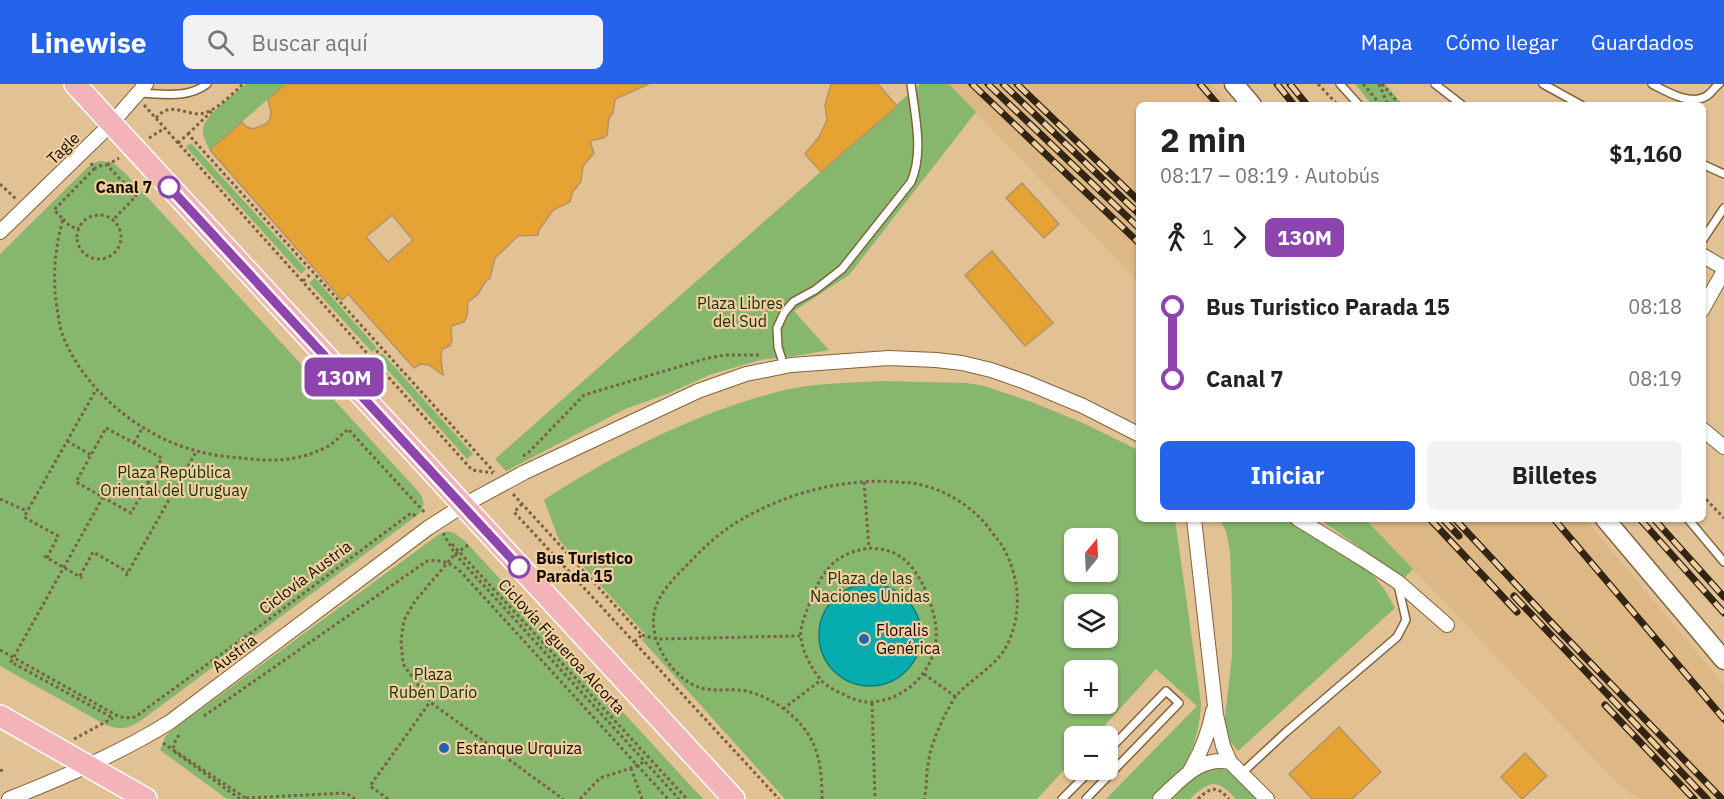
<!DOCTYPE html>
<html lang="es">
<meta charset="utf-8">
<style>
body{margin:0;font-family:"IBM Plex Sans",sans-serif;background:#f2f2f2;color:#222;height:100vh;display:flex;flex-direction:column;font-size:22px;white-space:nowrap}
*{box-sizing:border-box;margin:0}
p{font-size:20px;color:#767676}
.icon{flex:none;width:33px;height:33px;fill:none;stroke:currentColor;stroke-width:2;stroke-linecap:round;stroke-linejoin:round}
.map{position:relative;flex:1;overflow:hidden}
.details{position:absolute;left:1136px;top:18px;width:570px;height:420px;display:flex;flex-direction:column;background:#fff;border-radius:9px;box-shadow:0 2px 4px #0004}
.details>*{flex:none}
.badge{padding:0 12px;border-radius:9px;font-size:21px;line-height:39px}
.needle{width:39px;rotate:18deg}
.controls{position:absolute;left:1064px;top:444px;display:grid;gap:12px}
.controls a{display:grid;place-items:center;width:54px;height:54px;border-radius:9px;background:#fff;box-shadow:0 2px 4px #0004;font-size:30px}
.map>.badge{position:absolute;translate:-50% -50%;box-shadow:0 0 0 3px #fff}
.legs{display:flex;align-items:center;gap:9px;height:66px;padding:0 24px;font-size:20px}
.legs p{margin-inline-start:auto}
.summary{display:flex;align-items:center;justify-content:space-between;height:102px;padding:0 24px}
h1{font-size:33px;font-weight:700;line-height:45px}
.cta{display:flex;gap:12px;margin-top:auto;padding:12px 24px}
.cta a{flex:1;height:69px;border-radius:9px;background:#2563eb;color:#fff;font-size:24px;font-weight:700;line-height:69px;text-align:center}
.cta a+a{background:#f2f2f2;color:#222}
ul{padding:0 24px;list-style:none}
li{display:flex;align-items:center;gap:21px;height:72px;font-size:22px}
li i{display:grid;place-items:center;width:9px;height:100%;margin:0 8px;background:currentColor}
li i::after{content:'';width:15px;height:15px;margin:-8px;border:4px solid;border-radius:50%;background:#fff}
li p{margin-inline-start:auto}
li:first-child i{background:linear-gradient(#0000 50%,currentColor 0)}
li:last-child i{background:linear-gradient(currentColor 50%,#0000 0)}
header{display:flex;align-items:center;gap:36px;box-sizing:border-box;height:84px;padding:0 30px;background:#2563eb;color:#fff}
header strong{font-size:28px}
nav{display:flex;gap:33px;margin-inline-start:auto;font-size:21px}
.search{width:420px;height:54px;background:#f2f2f2;display:flex;align-items:center;gap:15px;box-sizing:border-box;padding:0 21px;border-radius:9px;color:#767676;font-size:22px}
.map>svg:first-child{display:block}
</style>
<header>
<strong>Linewise</strong>
<div class="search"><svg class="icon" aria-label="search" viewBox="0 0 24 24"><circle cx="10" cy="10" r="6"/><path d="M15 15l6 6"/></svg>Buscar aquí</div>
<nav><a>Mapa</a><a>Cómo llegar</a><a>Guardados</a></nav>
</header>
<div class="map">
<svg width="1724" height="715" viewBox="0 0 1724 715">
<rect width="100%" height="100%" fill="#e2c194"/>
<!-- built -->
<path fill="#ddb884" d="M949 0H1212L1230 21H1138V198Z
M1365 435H1585L1724 601V715H1638L1613 695Z"/>
<!-- green -->
<path fill="#87b66d" fill-rule="evenodd" d="M246 0H285L210 66C206 59 202 52 203 44 206 30 235 10 246 0Z
M920 0H949L976 28 849 191 794 227 829 266 801 271 760 276 712 290 667 310 625 325 506 387 495 375Z
M1355 0H1385L1403 21H1372Z
M191 59 306 185 301 190 186 63Z
M99 77 112 78 126 90 417 406C424 414 426 421 419 430L143 635C130 644 122 647 106 641L0 582V170L87 84 92 80Z
M315 194 377 264 372 268 309 199Z
M382 269 473 370 467 375 377 274Z
M881 297 967 299 984 302 1032 318 1085 340 1138 366V435H1175L1201 619C1200 644 1193 671 1177 692 1171 700 1160 708 1152 715H1106L1197 622 1156 585 1095 652H1074V675L1037 715H785L642 556 646 551 559 456 544 416C616 369 698 328 781 307 813 299 848 299 881 297ZM1074 454H1107V488H1074ZM1074 520H1107V554H1074ZM1074 586H1107V620H1074Z
M1219 435H1289L1364 480 1385 506 1395 524 1238 667 1228 655 1224 641 1232 572V518L1230 468 1226 447Z
M1319 435H1365L1413 485 1404 494Z
M447 447 454 449 465 457 703 715H227L160 666 166 651 438 451Z
M1215 683 1232 688 1258 715H1236C1217 694 1210 696 1190 715H1166L1191 692Z"/>
<!-- water -->
<path fill="#07adae" stroke="#0c7d7a" stroke-width="1.5" d="M819 551a51 51 0 1 1 102 0a51 51 0 1 1-102 0Z"/>
<!-- building -->
<path fill="#e6a334" stroke="#b39368" stroke-width="1.5" fill-rule="evenodd" d="M285 0H649L615 15 613 29 609 34 607 51 603 54 590 57 594 69 583 82 581 97 577 103 573 107 570 118 555 125 551 129 539 146 538 151 518 152 495 174 490 194 485 198 478 210 468 218 467 232 464 238 451 242 452 257 450 262 442 265 441 275 443 291 429 281 421 280 414 284 348 210 342 216 210 66 242 38 247 43 253 45 266 40 270 35 271 28 268 16ZM392 131 413 156 388 178 366 153Z
M831 0H878L897 22 821 88 805 70 819 53 827 36 825 21Z
M1022 99 1059 140 1044 154 1006 114Z
M992 167 1053 239 1025 262 965 191Z
M1339 643 1381 688 1352 715H1312L1289 690Z
M1525 669 1547 692 1522 715 1501 693Z"/>
<g fill="none" stroke-linecap="round" stroke-linejoin="round">
<!-- lane casing -->
<g stroke="#82643a" stroke-width="10">
<path id="lane" d="M1340 0 1359 21
M1435 0 1462 21
M1543 0 1581 21
M1652 0C1667 8 1692 23 1708 11 1712 8 1715 3 1719 0
M140 9C163 10 187 15 207 0
M1702 80 1724 90
M1702 157 1724 124
M784 282 778 263 777 244 784 229 793 218 815 206 842 185 911 98C924 69 915 31 911 0
M1688 435 1724 478
M1242 689 1286 648 1397 553 1406 536 1398 501
M1062 715 1091 686
M1086 715 1179 619 1166 607 1107 668"/>
</g>
<!-- street casing -->
<g stroke="#82643a" stroke-width="16">
<path id="street" d="M0 148 111 40 146 0
M1702 171 1724 184
M1702 226 1724 187
M1702 345 1724 363
M1194 435 1216 631 1223 662 1230 678 1267 715
M1298 435 1363 475 1398 498 1447 541
M1190 687C1201 668 1209 649 1213 627
M9 715C64 693 120 669 170 638L428 444 462 422 525 388 698 307 746 290 791 281 889 274 936 276 962 279 991 286 1023 297 1083 322 1138 350
M1160 715C1181 696 1199 672 1230 678"/>
</g>
<!-- secondary casing -->
<g stroke="#82643a" stroke-width="21">
<path id="secondary" d="M1234 0 1252 21
M1605 435 1724 576"/>
</g>
<!-- primary casing -->
<g stroke="#fff" stroke-width="24">
<path id="primary" d="M75 0 734 715
M0 632 146 715"/>
</g>
<!-- path -->
<path stroke="#786246" stroke-width="3" stroke-dasharray="3 3" stroke-linecap="butt" d="M1318 0 1338 21
M1363 0 1381 21
M1379 0 1388 21
M1382 0 1400 21
M144 21 472 386 493 389
M156 34C172 15 187 34 205 29 219 24 232 10 243 0
M188 50 213 26
M149 54 165 44
M178 59 188 50 494 388
M91 79 94 85 54 126 63 135C54 167 52 198 58 230 59 237 60 245 63 252 84 306 141 353 197 367 211 371 227 373 242 374 272 378 299 377 327 363 334 359 341 351 348 345L425 429
M107 81 119 74
M94 85 99 82 107 81 136 112 113 136
M0 100 16 115
M77 153a22 22 0 1 1 44 0a22 22 0 1 1-44 0Z
M63 135 71 143 79 144
M303 197 313 188
M372 273 381 264
M106 344 162 374 131 429 76 398Z
M67 357 91 371
M134 359 143 343
M523 372 528 369 584 311 708 274 725 271H761
M864 398 869 464
M147 401 170 414
M513 410 642 551 634 558 779 715
M1702 411 1724 434
M103 413 11 578 113 634
M0 415 27 427
M522 420 514 428 634 558
M443 449 455 470 679 715
M452 460 687 715
M468 461 455 470 415 517 404 536 401 556 403 580 430 618 563 715
M869 464C896 465 909 475 922 499 930 515 938 538 936 556 933 588 906 615 873 618 862 619 852 615 843 610 835 607 825 601 820 595 811 583 803 569 801 554 799 545 805 532 808 523 821 490 831 470 869 464Z
M44 472 82 494
M47 474 58 452 24 433 96 306
M80 492 93 468 128 488
M126 492 196 368
M642 551 657 555 800 552
M0 566 118 632 125 634 135 633 264 539 411 429 418 433
M924 590 956 613
M872 619 875 715
M783 625 821 596
M204 632 427 477C441 475 451 479 461 488L668 715
M179 651 173 661 175 668 240 715
M74 655 113 634
M163 659 247 715
M631 684 642 715
M0 686 3 687
M246 714 346 709 355 715
M388 715 370 702 430 618
M580 715 600 694 631 684 644 678
M822 715C822 697 821 678 814 661 803 635 773 613 746 607 731 604 716 608 701 604 674 596 649 558 654 530 657 511 674 494 687 481 704 463 722 446 744 434 790 408 845 394 897 398 904 399 911 398 917 400 945 405 975 424 991 447 996 454 1002 460 1005 467 1014 484 1019 507 1017 525 1016 539 1011 556 1003 568 991 585 970 596 956 612 952 617 949 624 946 629 938 645 930 663 928 681 926 692 927 704 924 715
M1198 715C1211 703 1216 701 1229 715"/>
<!-- lane -->
<use href="#lane" stroke="#fff" stroke-width="7"/>
<!-- street -->
<use href="#street" stroke="#fff" stroke-width="14"/>
<!-- secondary -->
<use href="#secondary" stroke="#fff" stroke-width="18"/>
<!-- primary -->
<use href="#primary" stroke="#f2b3b9" stroke-width="21"/>
<!-- rail casing -->
<g stroke="#332514" stroke-width="7">
<path id="rail" d="M972 0 1138 158
M988 0 1138 143
M1003 0 1138 129
M1017 0 1138 116
M1200 0 1218 21
M1277 0 1294 21
M1290 0 1307 21
M1430 435 1517 528
M1443 435 1459 452
M1455 435 1551 538 1722 715
M1554 435 1724 635
M1640 435 1724 529
M1654 435 1724 513
M1514 512 1707 715
M1605 621 1694 715"/>
</g>
<!-- rail -->
<use href="#rail" stroke="#efcea0" stroke-width="4.5" stroke-dasharray="14" stroke-linecap="butt"/>
</g>
<g fill="none" stroke-linecap="round" stroke-linejoin="round">
<!-- line-1 casing -->
<g stroke="#fff" stroke-width="14">
<path id="line-1" d="M169 103 519 483"/>
</g>
<!-- line-1 -->
<use href="#line-1" stroke="#8e44ad" stroke-width="9"/>
</g>
<!-- markers -->
<g fill="#fff" stroke="#8e44ad" stroke-width="3">
<circle cx="169" cy="103" r="10"/>
<circle cx="519" cy="483" r="10"/>
</g>
<g fill="#2064b5" stroke="#efcea0" stroke-width="2">
<circle cx="864" cy="555" r="6"/>
<circle cx="444" cy="664" r="6"/>
</g>
<g text-anchor="middle" stroke-width="4.5" stroke-linejoin="round" paint-order="stroke">
<!-- street labels -->
<g font-size="16" fill="#170c00" stroke="#efcea0">
<text transform="translate(63 64) rotate(-44)" y="6">Tagle</text>
<text transform="translate(305 493) rotate(-37)" y="6">Ciclovía Austria</text>
<text transform="translate(562 562) rotate(47)" y="6">Ciclovía Figueroa Alcorta</text>
<text transform="translate(234 569) rotate(-37)" y="6">Austria</text>
</g>
<!-- stop labels -->
<g font-size="16" font-weight="bold" fill="#170c00" stroke="#efcea0" text-anchor="end">
<text x="152" y="109">Canal 7</text>
<text x="536" y="480" text-anchor="start">Bus Turistico<tspan x="536" dy="18">Parada 15</tspan></text>
</g>
<!-- park labels -->
<g font-size="16" fill="#19310a" stroke="#efcea0">
<text x="740" y="225">Plaza Libres<tspan x="740" dy="18">del Sud</tspan></text>
<text x="174" y="394">Plaza República<tspan x="174" dy="18">Oriental del Uruguay</tspan></text>
<text x="870" y="500">Plaza de las<tspan x="870" dy="18">Naciones Unidas</tspan></text>
<text x="433" y="596">Plaza<tspan x="433" dy="18">Rubén Darío</tspan></text>
</g>
<!-- poi labels -->
<g font-size="16" fill="#170c00" stroke="#efcea0" text-anchor="start">
<text x="876" y="552">Floralis<tspan x="876" dy="18">Genérica</tspan></text>
<text x="456" y="670">Estanque Urquiza</text>
</g>
</g>
</svg>
<div class="controls">
<a><svg class="needle" viewBox="-14 -14 28 28"><path d="M0-13l5 13h-10z" fill="#e53935"/><path d="M0 13l5-13h-10z" fill="#767676"/></svg></a>
<a><svg class="icon" aria-label="layers" viewBox="0 0 24 24"><path d="M12 4l9 5-9 5-9-5zM3 14l9 5 9-5"/></svg></a>
<a>+</a>
<a>−</a>
</div>
<b class="badge" style="left:344px;top:293px;background:#8e44ad;color:#fff">130M</b>
<section class="details">
<div class="summary"><div><h1>2 min</h1><p>08:17 – 08:19 · Autobús</p></div><b>$1,160</b></div>
<div class="legs"><svg class="icon" aria-label="walk" viewBox="0 0 24 24"><circle cx="13" cy="4" r="2"/><path d="M13 8l-2 6 4 7M11 14l-3 7M7 12l3-4h3l4 4"/></svg>1<svg class="icon" aria-label="forward" viewBox="0 0 24 24"><path d="M9 5l7 7-7 7"/></svg><b class="badge" style="background:#8e44ad;color:#fff">130M</b></div>
<ul>
<li><i style="color:#8e44ad"></i><b>Bus Turistico Parada 15</b><p>08:18</p></li>
<li><i style="color:#8e44ad"></i><b>Canal 7</b><p>08:19</p></li>
</ul>
<div class="cta"><a>Iniciar</a><a>Billetes</a></div>
</section>
</div>
